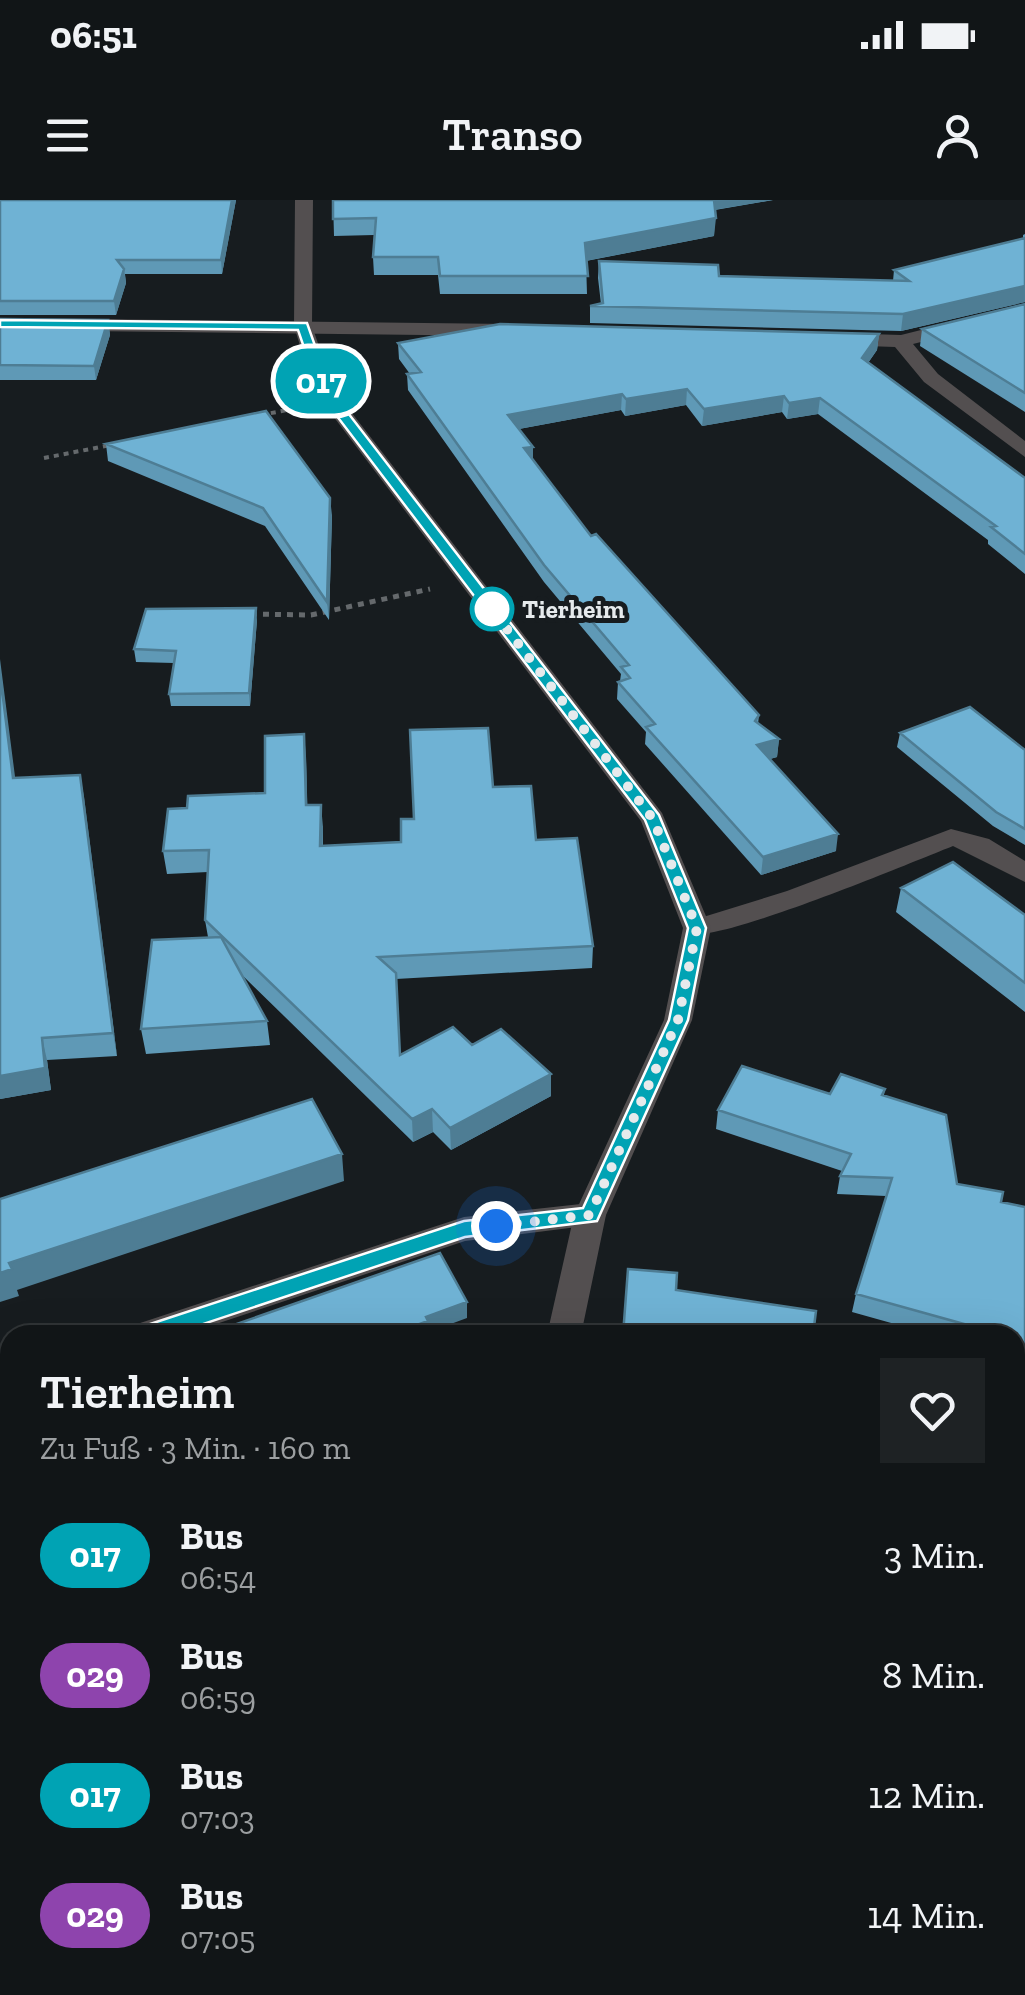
<!DOCTYPE html>
<html lang="de">
<meta charset="utf-8">
<style>
body{margin:0;font-family:"Zilla Slab",serif;background:#1e2224;color:#f1f3f6;height:100vh;display:flex;flex-direction:column;font-size:38px;white-space:nowrap}
*{box-sizing:border-box;margin:0}
p{font-size:32px;color:#9c9fa1}
.icon{flex:none;width:55px;height:55px;fill:none;stroke:currentColor;stroke-width:2;stroke-linecap:round;stroke-linejoin:round}
.map{position:relative;flex:1;overflow:hidden}
.panel{position:absolute;left:0px;top:1125px;width:1025px;height:670px;display:flex;flex-direction:column;background:#111517;border-radius:30px 30px 0 0;box-shadow:0 10px 40px #0002,0 0 0 2px #303436}
.panel>*{flex:none}
.badge{padding:0 20px;border-radius:32px;font-size:35px;line-height:65px}
.you{position:absolute;width:50px;height:50px;margin:-25px;border:8px solid #fff;border-radius:50%;background:#1a73e8;box-shadow:0 0 0 15px #1a73e833}
.map>.badge{position:absolute;translate:-50% -50%;box-shadow:0 0 0 5px #fff}
.round{display:grid;place-items:center;flex:none;width:105px;height:105px;border-radius:0px;background:#1e2224}
.overview{display:flex;align-items:center;justify-content:space-between;height:170px;padding:0 40px}
h1{font-size:48px;font-weight:600;line-height:75px}
ul{padding:0;list-style:none}
li{display:flex;align-items:center;gap:30px;height:120px;padding:0 40px}
li div{flex:1}
li b{display:block;font-size:38px}
li em{font-style:normal}
li .badge{min-width:110px;font-weight:700;text-align:center}
.status{display:flex;justify-content:space-between;align-items:center;height:70px;padding:0 50px;background:#111517;direction:ltr}
.status svg{height:28px;fill:currentColor}
header{display:flex;justify-content:space-between;align-items:center;height:130px;padding:0 40px;background:#111517;font-size:45px;font-weight:600}
.map>svg:first-child{display:block}
</style>
<div class="status"><b>06:51</b><svg viewBox="0 0 49 12"><path d="M0 12V9h3v3zM5 12V6h3v6zM10 12V3h3v9zM15 12V0h3v12zM26 1h20v11H26zM47 4h2v5h-2z"/></svg></div>
<header><svg class="icon" aria-label="menu" viewBox="0 0 24 24"><path d="M4 6h16M4 12h16M4 18h16"/></svg>Transo<svg class="icon" aria-label="person" viewBox="0 0 24 24"><circle cx="12" cy="8" r="4"/><path d="M4 21q1-7 8-7t8 7"/></svg></header>
<div class="map">
<svg width="1025" height="1795" viewBox="0 0 1025 1795">
<rect width="100%" height="100%" fill="#171c1f"/>
<g fill="none" stroke-linecap="round" stroke-linejoin="round">
<!-- path-far1 -->
<path stroke="#65696c" stroke-width="4" stroke-dasharray="5 5" stroke-linecap="butt" d="M261 215 298 208
M44 258 111 245"/>
<!-- path -->
<path stroke="#65696c" stroke-width="5" stroke-dasharray="6 6" stroke-linecap="butt" d="M251 414 311 415 430 389"/>
<!-- minor -->
<path fill="#534f50" fill-rule="evenodd" d="M1025 104V116L913 144 938 174 1025 241V257L924 182 895 147 837 145 827 139 837 133 901 135Z
M0 118 511 124 521 130 511 136 0 130Z
M951 629 989 639 1025 661V682L953 646C910 663 720 743 687 734L683 728 687 722 787 691Z
M590 1003 601 1006 606 1015 601 1024 465 1041 183 1135H126L131 1126 464 1017Z
M10 1165V1193L0 1196V1168Z"/>
<!-- tertiary -->
<path fill="#534f50" fill-rule="evenodd" d="M295 0H313L312 126 334 190 662 613 711 728 692 820 606 1015 581 1135H547L574 1015 664 820 683 728 641 621 314 191 294 126Z
M887 1785H938L942 1795H891Z"/>
</g>
<!-- wall -->
<path fill="#5f99b6" d="M0 0H236L222 74H125L126 83 116 115H0Z
M333 0H773L715 10 714 36 586 61 587 94H440L438 75H374L373 57 374 35 334 36Z
M1025 34V102L901 131 590 123V106L601 104 598 78 599 61 719 76 893 81 894 70 1023 38V35Z
M1025 104V212L920 146 922 129Z
M0 119 108 120 110 135 96 180H0Z
M879 134 877 150 868 163 1025 278V374L988 344V340L818 214 787 219 782 212 702 226 686 205 625 216 621 210 519 229 533 247V260L591 336 759 515 758 524 779 539 777 557 770 559 836 651 761 675 645 544 646 532 617 499 618 482 620 481 621 474 544 382 408 190 407 174H410L399 159 398 143Z
M106 244 332 315 329 420 265 326 108 261Z
M257 420 250 506H171L169 494 174 463 136 462 134 449Z
M900 533 1025 550V645L993 626 897 547Z
M306 556 307 605 323 627V646L401 642 414 619 493 587 536 640 593 746 592 768 396 779 400 855 472 845 551 874V896L451 950 433 932 413 942 241 774 267 821 270 845 146 854 141 829 208 737 205 720 208 672 167 674 163 651 187 608 265 593Z
M80 575 117 856 47 860 51 890 0 899 15 578Z
M901 688 1025 715V812L896 712Z
M885 889 884 895 957 984 1001 1002 1025 1007V1258L1015 1255V1227L1023 1221 1015 1219V1135H934L852 1112 856 1094 886 996 837 994 840 976 842 971 716 929 718 910 830 894Z
M1015 1515 1025 1527 1024 1742 1015 1730Z
M505 1785H818L825 1795H645L644 1793 640 1795H505Z"/>
<!-- shaded-wall -->
<path fill="#4e7d94" d="M232 0H236L222 74 221 60Z
M714 0H773L713 10Z
M716 18 714 36 585 61V43Z
M124 69 126 83 116 115 114 101Z
M1025 86V102L901 131 903 114Z
M108 120 110 135 96 180 94 166Z
M879 134 877 150 860 174 862 158Z
M687 189 686 205 625 216 626 199Z
M622 194 621 210 508 231V215Z
M784 196 782 212 702 226 704 209Z
M820 198 818 214 787 219 789 203Z
M533 247V263L524 248Z
M330 298 332 315 329 420 327 402Z
M256 408 257 420 250 506 249 493Z
M0 459 18 600 13 578 0 474Z
M304 534 306 556 308 628 306 605Z
M779 539 777 557 756 563 757 545Z
M80 575 84 597 117 856 113 833Z
M321 605 323 627 322 668 320 646Z
M838 634 836 651 761 675 763 657Z
M42 838 47 860 51 890 0 899V876Z
M551 874V896L451 950 450 928Z
M432 909 433 932 413 942 412 919Z
M342 954 344 981 17 1090 19 1096 0 1102V1073L9 1063Z
M467 1102V1118L429 1132V1135H389L426 1117Z
M634 1785H645L644 1793 640 1795H618Z"/>
<!-- building -->
<path fill="#6fb2d4" stroke="#4e7d94" stroke-width="2.5" d="M0 0H232L221 60H117L124 69 114 101H0Z
M333 0H714L716 18 585 43 588 76H440L438 57H373L376 18 333 19Z
M1025 38V86L903 114 590 106 603 103 599 61 718 65 719 76 909 81 894 70Z
M1025 104V193L922 129Z
M0 119 108 120 94 166 0 165Z
M500 124 879 134 862 158 1025 278V354L991 327 996 326 820 198 789 203 784 196 704 209 687 189 626 199 622 194 508 215 533 247 524 248 591 336 596 334 759 515 755 521 779 539 757 545 838 634 763 657 646 527 655 524 618 482 630 478 621 467 629 465 544 365 407 174 421 172 398 143Z
M266 211 330 298 327 402 263 308 106 244Z
M256 408 249 493 169 494 176 451 134 449 146 409Z
M0 474 13 578 80 575 113 833 42 838 45 868 0 876Z
M970 507 1025 550V629L996 612 900 533Z
M488 528 493 587 531 586 536 640 577 638 593 746 378 757 396 773 400 855 453 827 472 845 501 829 551 874 450 928 432 909 412 919 205 720 209 650 163 651 168 609 187 608 188 596 265 593V536L304 534 306 605H321L320 646 401 642V619H414L410 530Z
M953 662 1025 715V783L901 688Z
M221 737 267 821 141 829 152 740Z
M742 866 830 894 841 874 885 889 882 895 946 915 957 984 1003 992 1001 1002 1025 1007V1202L1015 1199V1135H969L971 1126 856 1094 892 978 840 976 851 954 718 910Z
M312 899 342 954 9 1063 12 1069 0 1073V999Z
M440 1053 467 1102 426 1117 428 1121 389 1135H205Z
M628 1069 677 1073 676 1090 816 1111 813 1135H623Z
M1025 1220V1238L1015 1236V1227Z
M1015 1515 1025 1527V1713L1015 1700Z
M508 1785H634L618 1795H514Z
M651 1785H818L825 1795H657Z"/>
<!-- line -->
<path fill="#00a3b4" stroke="#fff" stroke-width="2.5" d="M0 120 307 123 331 191 659 615 706 728 688 820 597 1021 465 1037 143 1144 135 1141V1129L464 1021 583 1008 669 820 688 728 645 620 320 194 298 130 0 127Z"/>
<g fill="none" stroke-linecap="round" stroke-linejoin="round">
<!-- walk -->
<path stroke="#e6eaec" stroke-width="10" stroke-dasharray="0 18" d="M492 409 483 398 653 619 697 728 678 820 590 1015 496 1026"/>
</g>
<!-- markers -->
<circle fill="#fff" stroke="#00a3b4" stroke-width="5" cx="492" cy="409" r="20"/>
<g text-anchor="middle" stroke-width="10" stroke-linejoin="round" paint-order="stroke">
<!-- far-stop labels -->
<g font-size="25" font-weight="bold" fill="#e6eaec" stroke="#171c1f" text-anchor="start">
<text x="522" y="418">Tierheim</text>
</g>
</g>
</svg>
<div class="you" style="left:496px;top:1026px"></div>
<b class="badge" style="left:321px;top:181px;background:#00a3b4;color:#fff">017</b>
<section class="panel">
<div class="overview"><div><h1>Tierheim</h1><p>Zu Fuß · 3 Min. · 160 m</p></div><a class="round"><svg class="icon" aria-label="heart" viewBox="0 0 24 24"><path d="M12 20l-8-8c-3-5 5-10 8-4 3-6 11-1 8 4z"/></svg></a></div>
<ul>
<li><span class="badge" style="background:#00a3b4;color:#fff">017</span><div><b>Bus</b><p>06:54</p></div><em>3 Min.</em></li>
<li><span class="badge" style="background:#8e44ad;color:#fff">029</span><div><b>Bus</b><p>06:59</p></div><em>8 Min.</em></li>
<li><span class="badge" style="background:#00a3b4;color:#fff">017</span><div><b>Bus</b><p>07:03</p></div><em>12 Min.</em></li>
<li><span class="badge" style="background:#8e44ad;color:#fff">029</span><div><b>Bus</b><p>07:05</p></div><em>14 Min.</em></li>
</ul>
</section>
</div>
